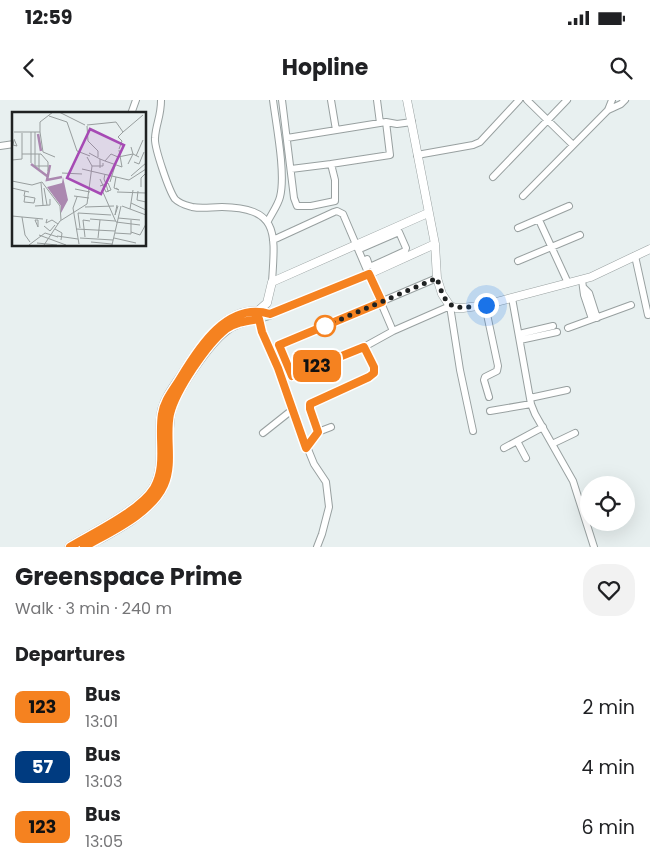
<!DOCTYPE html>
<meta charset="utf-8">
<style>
body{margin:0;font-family:Poppins,sans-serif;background:#f2f2f2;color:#202124;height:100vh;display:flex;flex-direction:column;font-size:19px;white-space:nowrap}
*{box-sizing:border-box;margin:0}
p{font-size:16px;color:#757577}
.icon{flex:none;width:28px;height:28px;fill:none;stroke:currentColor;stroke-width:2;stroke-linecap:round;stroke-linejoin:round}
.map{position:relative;height:447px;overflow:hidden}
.panel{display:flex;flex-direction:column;background:#fff;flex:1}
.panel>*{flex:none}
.badge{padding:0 10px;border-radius:8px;font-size:18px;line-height:32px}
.controls{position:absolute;left:580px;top:376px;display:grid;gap:10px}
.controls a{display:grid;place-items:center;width:55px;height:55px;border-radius:50%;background:#fff;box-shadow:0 5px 20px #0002;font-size:25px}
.you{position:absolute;width:25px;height:25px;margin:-12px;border:4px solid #fff;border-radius:50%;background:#1a73e8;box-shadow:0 0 0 8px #1a73e833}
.map>.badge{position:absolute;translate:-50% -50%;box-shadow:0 0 0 2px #fff}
h2{padding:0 15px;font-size:19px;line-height:45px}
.round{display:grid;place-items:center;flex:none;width:52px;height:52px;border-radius:20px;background:#f2f2f2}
.head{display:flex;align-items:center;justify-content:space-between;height:85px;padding:0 15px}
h1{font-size:24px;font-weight:700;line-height:38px}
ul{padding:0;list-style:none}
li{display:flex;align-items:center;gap:15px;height:60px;padding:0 15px}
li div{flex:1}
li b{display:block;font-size:19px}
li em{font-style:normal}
li .badge{min-width:55px;font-weight:700;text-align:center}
.status{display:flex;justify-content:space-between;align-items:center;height:35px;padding:0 25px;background:#fff;direction:ltr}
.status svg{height:14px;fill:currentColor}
header{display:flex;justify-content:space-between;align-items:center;height:65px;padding:0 15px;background:#fff;font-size:22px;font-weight:700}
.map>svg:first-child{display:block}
</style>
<div class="status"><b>12:59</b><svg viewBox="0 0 49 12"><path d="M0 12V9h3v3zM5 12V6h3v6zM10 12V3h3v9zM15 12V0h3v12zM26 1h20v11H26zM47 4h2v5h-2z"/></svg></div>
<header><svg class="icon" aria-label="back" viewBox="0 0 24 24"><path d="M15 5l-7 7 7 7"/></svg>Hopline<svg class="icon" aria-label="search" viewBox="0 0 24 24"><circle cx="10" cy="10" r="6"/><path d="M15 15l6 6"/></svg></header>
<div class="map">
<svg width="650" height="447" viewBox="0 0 650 447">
<rect width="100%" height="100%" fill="#e8f0f0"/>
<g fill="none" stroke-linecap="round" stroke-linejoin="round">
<!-- minor casing -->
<g stroke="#98a0a0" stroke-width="8">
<path id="minor" d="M161 0C161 17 156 23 155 38 154 47 169 91 175 99 180 104 185 105 192 107 203 109 211 107 222 107 280 108 275 134 272 182
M282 0 294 98 297 106H311L335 101V80L331 64 291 69
M331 0 336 30
M377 0 380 23
M527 0 573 45
M608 10 621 4 625 0
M131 14 136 0
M287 38 386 22 397 24 412 22
M0 46 14 44
M417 55 473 45 480 42 519 0
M331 64 390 55 386 22
M493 77 567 0
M523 96 608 10 612 0
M539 120 568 183
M268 121C272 113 278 105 280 97 286 74 276 24 273 0
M518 128 569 106
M273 140 334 112 337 111 343 114 393 231 364 247 374 267V273L369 277 310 304V309L318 332
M362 148 399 132 406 148 405 151 372 166 369 165 367 159
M635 156 648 215
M518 161 580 135
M582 180 584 195 592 219
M584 188 589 193 597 218
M485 205 498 266 497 271 485 277 484 280 489 297
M259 219 262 232 278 268 292 310 263 333
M568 228 631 205
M393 231 450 206 460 270 473 331
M519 234 553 226
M520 240 557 232
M364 247 292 276 279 245 437 178
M530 298 567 290
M531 304 535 314 573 381 594 447
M292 310 314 364 326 382 329 407 322 434 317 447
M490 311 531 304 512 198
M517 341 526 358
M552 344 575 333
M306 348 318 332 331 327
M504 348 543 327"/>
</g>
<!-- tertiary casing -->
<g stroke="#98a0a0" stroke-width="9">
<path id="tertiary" d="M407 0 435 144 437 178 442 194 450 206 456 208H463L485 205 591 177 650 149
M270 214 369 174 435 144
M259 217V210L267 203 272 182 428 113"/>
</g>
<!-- secondary casing -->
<g stroke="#98a0a0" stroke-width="11">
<path id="secondary" d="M70 447C93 433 140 411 154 388 167 366 158 338 162 314 164 300 174 288 181 277 200 247 228 201 270 214
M84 447C109 433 145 416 160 392 172 373 167 353 168 332 169 326 169 319 170 313 176 290 208 243 227 229 240 219 256 220 270 214"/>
</g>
<!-- minor -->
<use href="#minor" stroke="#fff" stroke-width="6"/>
<!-- tertiary -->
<use href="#tertiary" stroke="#fff" stroke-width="8"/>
<!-- secondary -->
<use href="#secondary" stroke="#d4f7f7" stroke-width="9"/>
</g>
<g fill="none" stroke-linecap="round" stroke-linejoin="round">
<!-- line casing -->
<g stroke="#fff" stroke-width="11">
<path id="line" d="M70 447C93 433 140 411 154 388 167 366 158 338 162 314 164 300 174 289 181 277 199 247 228 201 270 214L369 174 382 202 279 245 292 276 364 247 374 267V273L369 277 310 304V309L318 332 306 348 278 268 262 232 259 219C247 221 236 222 226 229 207 244 176 290 170 314 165 337 174 363 164 385 151 414 110 432 84 447"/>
</g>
<!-- line -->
<use href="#line" stroke="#f58220" stroke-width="8"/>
<!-- walk -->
<path stroke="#1f2222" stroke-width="5" stroke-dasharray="0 9" d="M325 226 437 178C447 212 453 209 486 205"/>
</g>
<!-- markers -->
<circle fill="#fff" stroke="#f58220" stroke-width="2.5" cx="325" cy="226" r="10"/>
<!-- overview -->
<g transform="translate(12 12)">
<rect width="134" height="134" fill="#e8f0f0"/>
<path d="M51 65 56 88 49 101V94L35 75 50 71Z" fill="#ab88b0"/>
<path fill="none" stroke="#ab88b0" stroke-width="2.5" d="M26 22 29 39M19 52 35 64M38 53 35 68 50 65"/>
<path fill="none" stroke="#989e9e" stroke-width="1" d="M47 0 73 13M37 4 55 10 65 39 78 44M75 13 104 10 111 20 131 3M75 14 76 29 86 39V45M2 20H28V10L41 0M19 20V51M23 20V54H36M28 20 31 40 43 45M2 28 1 33 5 34 2 27M107 37 110 29 106 25 111 20M77 41 88 47V56M10 42H29L36 50V59M27 42V58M124 44 131 28M75 45 80 54H91V51M88 47 93 49 99 42 106 45 121 42 127 45M0 48 10 47V21M93 49 110 55 107 38M122 50 127 52 132 40M116 52 121 42 119 35M70 57 117 68 134 57M50 61 70 62M119 64 134 51M88 67 94 80 97 79M0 69 20 73 30 70M30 70 48 94 49 108M98 70 103 54M29 71 31 93M88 74 94 72 96 71 99 78 96 79 94 72 92 67 93 62M129 75V66L134 61M0 76 17 80M32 76 35 93M104 76 107 78 102 76 104 65M63 77 78 80M90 78 104 110 128 113M13 79 12 84 23 86 22 91 12 90 13 84M126 79 125 88 134 90M105 80 134 81M62 84 77 86M65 85 61 96 67 132M119 91 134 98M105 93 103 103 106 94M23 94 38 93V87M110 94 134 103M73 95 102 94M118 97 121 78M66 101 99 103M66 101 68 116M0 104 31 107M10 105 13 123 18 130M106 106 128 108M35 107 34 111 40 108 46 112M78 107 103 109M32 114 38 119 43 113M26 115 23 108H26V115M43 117 50 121 49 128M64 117 103 119M119 120 128 123 134 112M103 121 119 122V108M27 123 54 133M45 124 66 127M73 125 71 108 78 109M68 126 101 128M86 126 88 108M102 126 124 131M79 130 100 132M25 131 45 133M17 133 33 121 46 125M32 133 48 109 75 92 80 54M100 133 109 94"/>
<path fill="#a64ab4" fill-opacity="0.15" stroke="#a64ab4" stroke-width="2.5" d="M78 17 112 33 89 82 55 66Z"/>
<rect width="134" height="134" fill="none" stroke="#1f2222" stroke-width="2.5"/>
</g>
</svg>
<div class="controls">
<a><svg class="icon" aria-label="locate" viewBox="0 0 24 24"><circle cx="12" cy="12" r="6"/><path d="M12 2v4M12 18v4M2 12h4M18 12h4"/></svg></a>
</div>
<div class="you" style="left:486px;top:205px"></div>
<b class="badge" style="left:317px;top:266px;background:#f58220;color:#111">123</b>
</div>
<section class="panel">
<div class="head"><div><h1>Greenspace Prime</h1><p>Walk · 3 min · 240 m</p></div><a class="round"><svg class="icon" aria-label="heart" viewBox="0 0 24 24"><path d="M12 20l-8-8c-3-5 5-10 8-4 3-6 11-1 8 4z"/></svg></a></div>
<h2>Departures</h2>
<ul>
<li><span class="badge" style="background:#f58220;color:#111">123</span><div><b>Bus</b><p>13:01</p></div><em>2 min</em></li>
<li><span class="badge" style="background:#003b80;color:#fff">57</span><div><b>Bus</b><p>13:03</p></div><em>4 min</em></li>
<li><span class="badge" style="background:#f58220;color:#111">123</span><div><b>Bus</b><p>13:05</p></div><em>6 min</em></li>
</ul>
</section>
